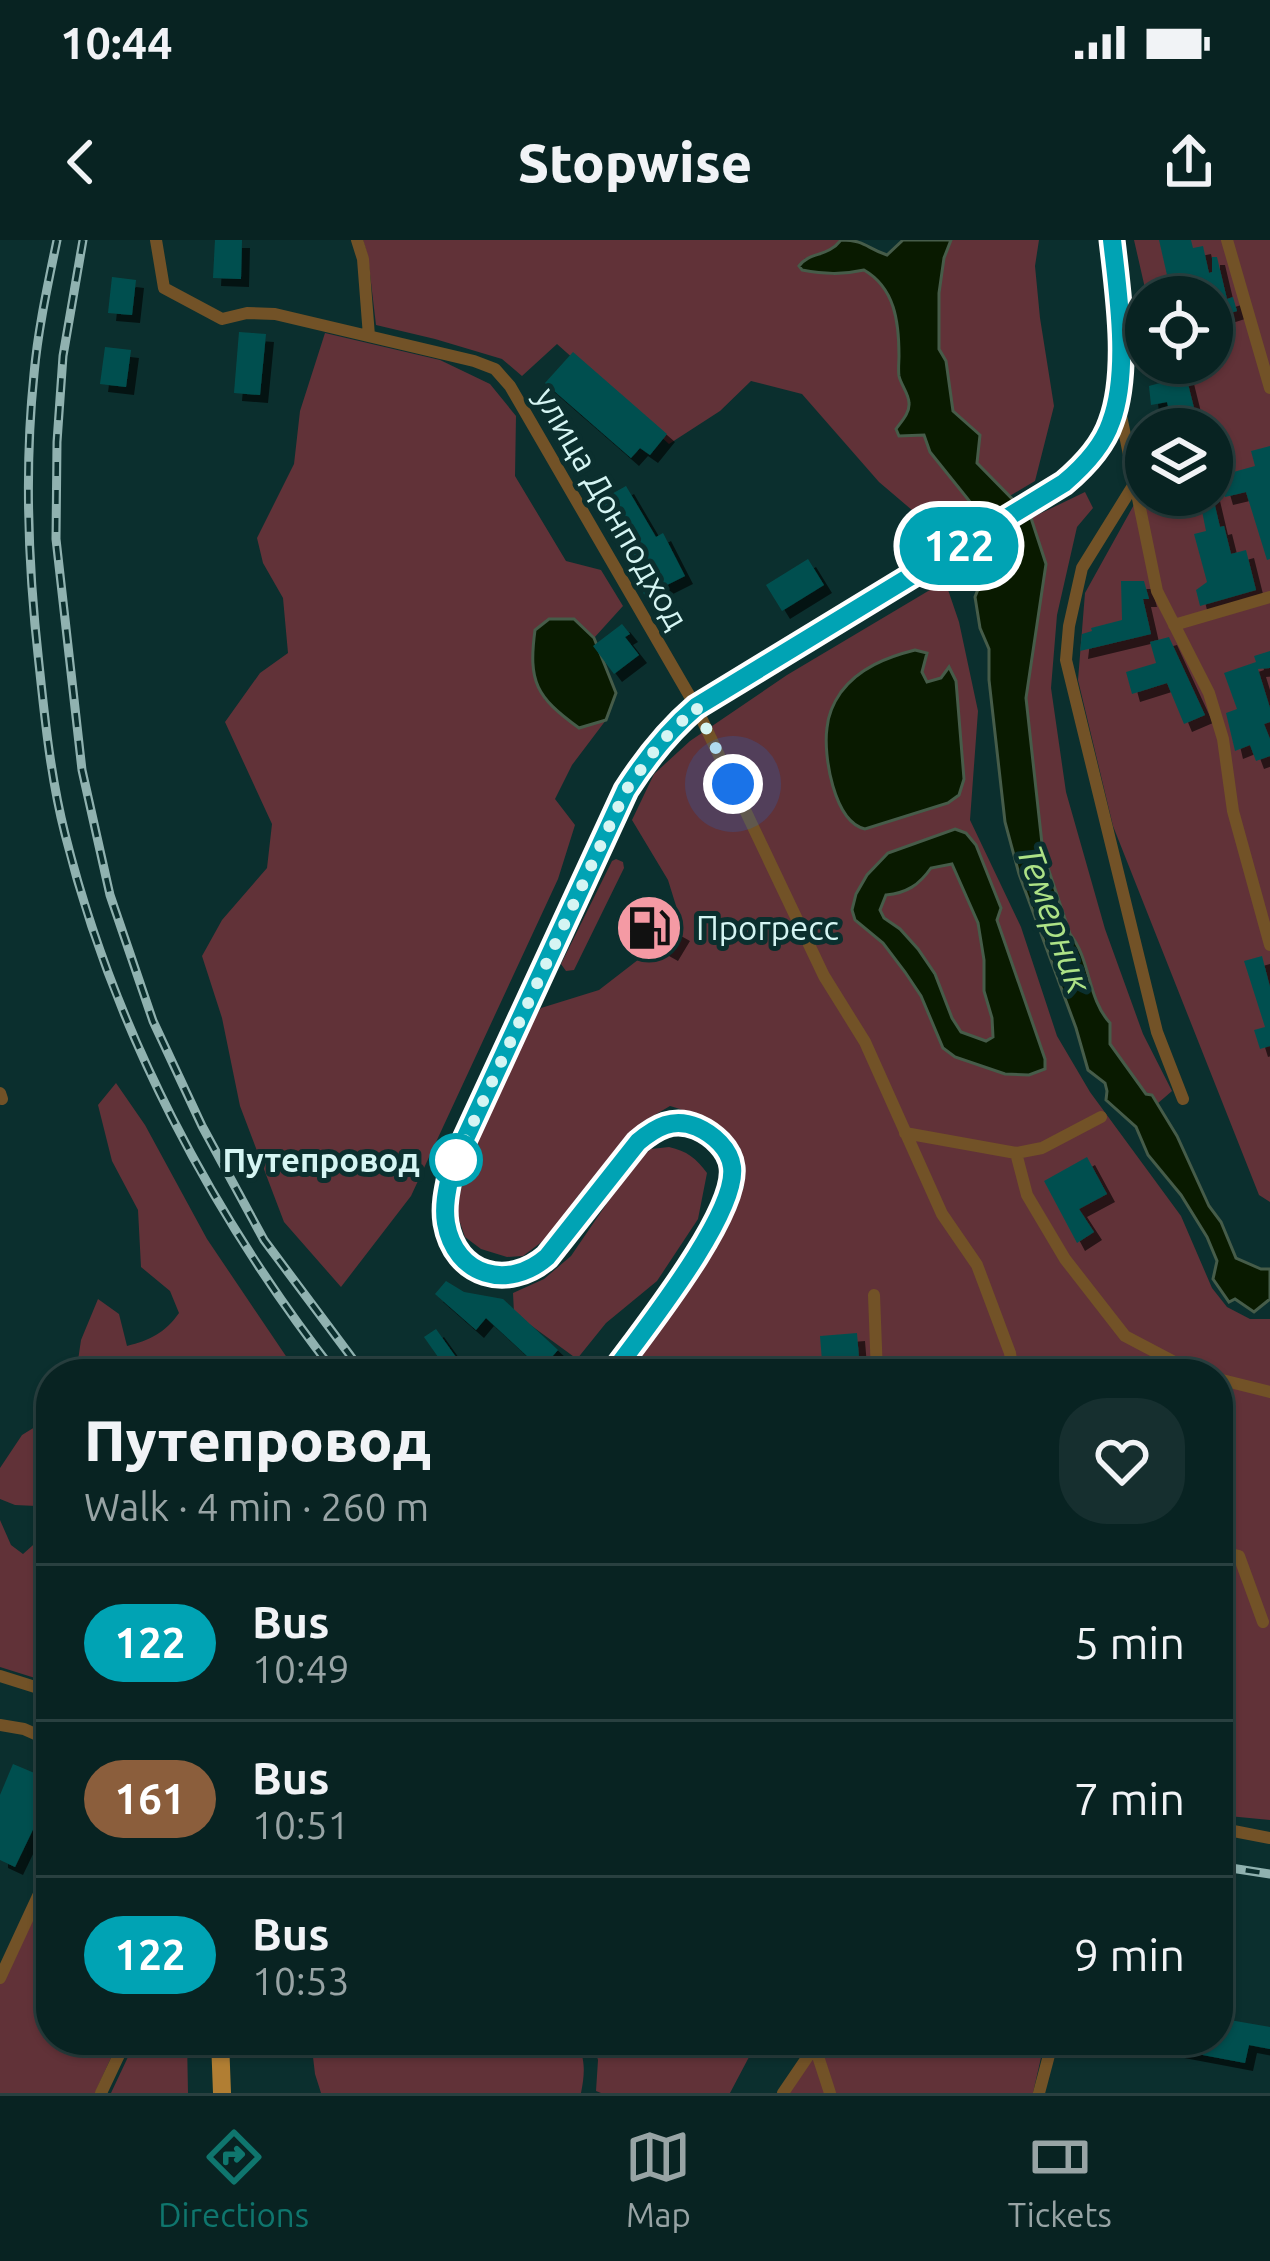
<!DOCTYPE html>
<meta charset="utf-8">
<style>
body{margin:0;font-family:Ubuntu,sans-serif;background:#162f2f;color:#f1f3f6;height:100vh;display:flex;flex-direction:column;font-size:45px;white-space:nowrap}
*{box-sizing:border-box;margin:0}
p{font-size:39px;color:#98a4a5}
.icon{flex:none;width:66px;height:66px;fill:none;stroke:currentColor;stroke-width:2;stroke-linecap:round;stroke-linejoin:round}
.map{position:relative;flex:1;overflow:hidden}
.side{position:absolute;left:36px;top:1119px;width:1197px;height:696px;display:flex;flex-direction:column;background:#082322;border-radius:48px;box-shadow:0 3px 9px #0004,0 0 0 3px #294040}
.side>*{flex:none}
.badge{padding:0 24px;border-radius:39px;font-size:42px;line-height:78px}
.tools{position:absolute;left:1125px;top:36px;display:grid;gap:24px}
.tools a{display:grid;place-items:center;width:108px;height:108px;border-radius:50%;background:#082322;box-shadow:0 3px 9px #0004,0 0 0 3px #294040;font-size:60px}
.you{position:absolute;width:60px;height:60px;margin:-30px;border:9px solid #fff;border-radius:50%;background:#1a73e8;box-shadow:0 0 0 18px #1a73e833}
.map>.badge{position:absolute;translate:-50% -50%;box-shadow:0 0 0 6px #fff}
.round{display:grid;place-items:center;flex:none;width:126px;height:126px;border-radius:48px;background:#162f2f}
.overview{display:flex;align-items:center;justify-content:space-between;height:204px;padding:0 48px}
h1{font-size:57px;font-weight:800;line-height:90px}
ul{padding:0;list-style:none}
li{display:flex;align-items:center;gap:36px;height:156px;padding:0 48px;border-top:3px solid #294040}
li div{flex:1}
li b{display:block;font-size:45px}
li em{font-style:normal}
li .badge{min-width:132px;font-weight:700;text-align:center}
.status{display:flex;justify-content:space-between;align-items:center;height:84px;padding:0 60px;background:#082322;direction:ltr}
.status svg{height:33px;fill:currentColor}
header{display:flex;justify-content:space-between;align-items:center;height:156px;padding:0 48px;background:#082322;font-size:54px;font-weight:800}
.dock{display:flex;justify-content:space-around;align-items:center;height:168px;border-top:3px solid #294040;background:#082322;font-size:33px;color:#98a4a5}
.dock a{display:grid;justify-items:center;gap:6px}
.dock .current{color:#0f766e}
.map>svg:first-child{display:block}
</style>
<div class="status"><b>10:44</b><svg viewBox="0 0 49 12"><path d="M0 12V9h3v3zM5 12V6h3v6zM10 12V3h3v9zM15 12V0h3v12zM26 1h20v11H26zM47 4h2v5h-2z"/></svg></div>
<header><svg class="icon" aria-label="back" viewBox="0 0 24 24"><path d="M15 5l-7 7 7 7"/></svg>Stopwise<svg class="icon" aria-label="share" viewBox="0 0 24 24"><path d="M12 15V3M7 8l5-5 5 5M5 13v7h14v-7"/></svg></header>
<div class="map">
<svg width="1270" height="1853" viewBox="0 0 1270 1853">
<defs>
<filter id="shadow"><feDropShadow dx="8" dy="8" stdDeviation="0" flood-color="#0009"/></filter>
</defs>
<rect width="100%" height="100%" fill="#0b2f2e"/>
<!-- green -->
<path fill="#613238" d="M363 0H841L833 10 804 19C827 37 836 37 864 29 895 48 899 82 899 116 899 121 898 130 899 135 901 144 909 154 910 163 910 173 902 182 896 189L899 196 924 195 979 273 955 287 926 282 879 242 802 154 751 141 720 171 669 204 557 104 522 136 502 119 435 99 376 85 368 17Z
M951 0H1039L1035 26 1040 78 1054 166 1035 241 1008 257 976 222 980 195 953 171 946 121 939 110V53L944 18Z
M1134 0H1270V962L1259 955 1113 586 1078 440 1085 353 1146 243V255H1212V189H1183L1163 123H1212V57H1147Z
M325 93 440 120 490 144 516 176 515 236 566 321 601 330 623 366 594 398 573 379 544 459 578 487 606 480 572 525 555 559 575 585 558 639 411 956 341 1047 284 982 240 866 222 778 202 716 222 680 267 628 272 584 225 482 260 433 288 413 283 358 263 323 257 298 294 224 300 171Z
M1085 252 1093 268 1077 287 1057 375 1051 448 1066 552 1105 689 1143 794 1172 851 1157 864 1133 837 1110 804V783C1087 758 1091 720 1070 694L1043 612 1026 458 1046 324 1031 278Z
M945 341 959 382 978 471 970 580 1021 687 1057 796 1090 852 1181 976 1212 1048 1227 1067 1250 1079H1270V1580L1218 1575V1134H622L726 987 744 947 740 907C718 891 697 873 670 866L646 880 577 957 547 998 523 1016 507 1017 481 1009 465 997 456 971 470 913 526 788 541 768 599 750 652 709 677 669 668 640 632 580 654 534 690 501 787 435Z
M616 619 623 622 624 628 574 730 566 731 561 724 612 621Z
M116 843 145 885 207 999 298 1134H151L152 1132 139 1125 122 1123 119 1134H76L81 1100 98 1059 119 1074 127 1106C150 1100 165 1093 179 1073L170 1051 141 1027 138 970 112 921 98 865Z
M669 907C687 911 696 918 707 933L698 979 657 1041 606 1083 577 1119 514 1073 513 1053 544 1039 571 1016 633 925 651 909Z
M51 1177V1239L49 1249 36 1266 15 1265 0 1259V1228L22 1195Z
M0 1280 11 1305 23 1314 51 1289V1443L0 1427Z
M51 1628V1800H119L95 1853H0V1738Z
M136 1800H187L188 1853H111Z
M311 1800H454L456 1806 469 1809 496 1800H575C586 1817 585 1833 581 1853H321L315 1834Z
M592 1800H758L730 1853H601L596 1851 598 1820Z
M823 1800H1045L1033 1853H789Z"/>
<!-- water -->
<path fill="#091a00" stroke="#465c49" stroke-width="3" fill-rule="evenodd" d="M841 0C865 0 866 8 887 15L903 0H951L944 18 939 53V109L946 121 953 171 980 195 977 223 1031 278 1046 324 1026 458 1043 613 1070 694C1091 720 1087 758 1110 783V804L1146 854 1152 855 1177 896 1209 966 1221 982 1236 1018 1261 1029H1270V1059L1254 1072 1235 1059 1229 1062 1213 1039 1217 1021 1207 997 1181 955 1148 915 1136 887 1106 860 1107 851 1105 843 1088 830 1076 788 1019 634 1005 582 989 440V409L980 388 975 357 984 334 979 325 982 306 979 273 930 212 924 195 899 196 896 189C901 182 910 173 909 163 909 154 901 145 899 136 898 130 899 121 899 116 899 82 895 48 864 30 842 35 824 34 802 30L799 26C810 11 827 18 841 0Z
M549 379H574L594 398 616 453 606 480 579 488C536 457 528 442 535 390Z
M915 410 927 413 922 432 927 442 941 438 949 427 956 441 964 539 959 555 948 563 865 589C834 582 823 515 827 488 828 476 834 462 841 452 859 428 887 417 915 410Z
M955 589 966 593 976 605 1001 668 997 680 1045 819V829L1029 835 1005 834 955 817 943 808 921 756 905 732 883 703 855 680 852 670 856 654 867 635 888 613ZM952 624 978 683 984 720V751L992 778 993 797 986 801 961 792 952 778 935 734 918 709 900 689 884 678 880 670 886 655C907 653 919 645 931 628Z"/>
<!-- building -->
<path fill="#02504f" filter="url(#shadow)" d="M215 0H242L241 39 213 38Z
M1159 0H1191L1193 8 1203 6 1209 33 1212 32V17H1217L1227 59 1233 57 1237 71 1215 78 1212 50 1172 57Z
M112 37 136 40 132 75 108 73Z
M239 92 266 94 260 155 234 153Z
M105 107 131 110 126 147 100 144Z
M573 112 667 194 650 215 640 208 631 218 545 143Z
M1186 136 1195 172 1171 178 1167 162 1151 165 1149 146Z
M1270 206V319L1267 320 1246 252 1225 257 1219 236 1255 226 1251 211Z
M626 246 656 297 663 293 685 336 645 356 623 313 630 310 601 260Z
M1212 253 1220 287 1224 286 1231 314 1246 310 1256 350 1200 366 1196 350 1207 342 1194 294 1206 291 1199 256Z
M808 319 824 345 782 371 766 345Z
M1121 341H1144L1149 359H1143L1151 394 1080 411 1082 394 1092 391 1091 388 1122 380Z
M622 384 630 394 625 397 639 415 614 434 593 406Z
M1169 397 1205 475 1184 484 1167 443 1132 454 1126 432 1156 423 1150 402Z
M1270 411V428L1258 429 1270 468V482L1264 484 1270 499V516L1256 521 1250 505 1235 511 1226 473 1237 469 1224 433 1256 422 1254 416Z
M641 670 682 693 670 713 629 690Z
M1262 716 1270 747V806L1260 809 1254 790 1265 787 1244 721Z
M1087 917 1107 954 1079 969 1094 992 1077 1003 1044 941Z
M446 1041 464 1052 503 1059 558 1110 541 1129 486 1078 476 1090 435 1054Z
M436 1089 468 1134H450L424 1097Z
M857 1093 859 1118 851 1119 853 1134H823L820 1096Z
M13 1524 51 1540V1552L15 1627 0 1620V1555Z
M1218 1778 1270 1787V1809L1249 1805 1245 1823 1155 1806V1800H1218Z"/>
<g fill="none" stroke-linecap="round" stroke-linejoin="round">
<!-- minor -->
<path stroke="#725227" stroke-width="12" d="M156 0 164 48 222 79 247 73 275 74 474 121 495 129 510 146 696 467 824 736 865 802 942 974 977 1025 1010 1113 1013 1134
M357 0 363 19 369 96
M1227 0 1270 148
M1119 166 1157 351 1209 453 1223 499 1233 571 1270 705
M1136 241 1082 328 1069 386 1066 420 1157 792 1183 859
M1174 385 1270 357
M0 853 2 859
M905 893 1016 913 1042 908 1101 877
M1016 913 1027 955 1065 1019 1125 1096 1182 1126 1205 1134
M874 1055 877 1134
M1218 1139 1270 1152
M1218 1311 1239 1316 1263 1382
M0 1436 51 1452
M0 1485 24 1489 51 1501
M1218 1588 1270 1598
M0 1738 51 1628
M815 1807 830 1853
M101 1853 126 1800
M783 1853 819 1800
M1039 1853 1053 1800"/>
<!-- primary -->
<path stroke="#b17e33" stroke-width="18" d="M612 1134C641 1094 738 974 732 927 730 910 713 894 697 887 674 877 656 887 638 902L547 1017C508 1050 455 1036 446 983 443 964 448 946 452 927L627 551C646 519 668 491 696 467L1065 243C1082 227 1103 206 1111 182 1130 131 1118 53 1112 0
M220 1800 222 1853"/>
<!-- rail casing -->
<g stroke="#90b2b0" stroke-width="9">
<path id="rail" d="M57 0C48 44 38 89 34 134 24 231 28 327 39 424 45 481 51 539 65 594 114 791 212 975 336 1134
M83 0 63 116 57 202 56 299 82 530 110 655 153 781 202 886 264 1000 364 1134
M1218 1626 1270 1634"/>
</g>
<!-- rail -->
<use href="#rail" stroke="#0b2f2e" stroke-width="4.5" stroke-dasharray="14" stroke-linecap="butt"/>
</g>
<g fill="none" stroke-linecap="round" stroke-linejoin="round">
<!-- line casing -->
<g stroke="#fff" stroke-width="27">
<path id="line" d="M612 1134C641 1094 738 974 732 927 730 909 713 894 697 887 673 877 656 887 638 902L547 1017C508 1051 455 1036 446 983 443 964 448 946 452 927L626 550C646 519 668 491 696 467L1064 243C1083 227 1103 206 1111 182 1130 131 1118 53 1112 0"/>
</g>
<!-- line -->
<use href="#line" stroke="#00a3b4" stroke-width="18"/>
<!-- walk -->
<path stroke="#d5f5f3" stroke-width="12" stroke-dasharray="0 21.6" d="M456 920 626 550 660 503 696 467 733 544"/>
</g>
<!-- icons -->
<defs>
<g id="fuel-disc" transform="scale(3.45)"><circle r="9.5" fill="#f49aa4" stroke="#0b2f2e"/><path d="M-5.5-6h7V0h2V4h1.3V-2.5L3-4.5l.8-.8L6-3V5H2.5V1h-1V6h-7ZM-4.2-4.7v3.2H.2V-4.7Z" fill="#111"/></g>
</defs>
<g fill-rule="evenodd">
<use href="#fuel-disc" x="649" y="688"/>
</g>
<!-- markers -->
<circle fill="#fff" stroke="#00a3b4" stroke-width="6" cx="456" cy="920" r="24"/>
<g text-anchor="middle" stroke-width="10" stroke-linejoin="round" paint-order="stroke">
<!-- street labels -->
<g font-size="33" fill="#d5f5f3" stroke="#0b2f2e">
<text transform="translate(612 268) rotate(60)" y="12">улица Донподход</text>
</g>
<!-- poi labels -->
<g font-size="33" fill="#d5f5f3" stroke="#0b2f2e" text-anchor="start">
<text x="696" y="700">Прогресс</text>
</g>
<!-- stop labels -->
<g font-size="33" font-weight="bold" fill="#d5f5f3" stroke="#0b2f2e" text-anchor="end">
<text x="420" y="932">Путепровод</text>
</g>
<!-- water labels -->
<g font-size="36" font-style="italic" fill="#ade286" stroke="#0b2f2e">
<text transform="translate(1055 679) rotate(70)" y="13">Темерник</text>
</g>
</g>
</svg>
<div class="tools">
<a><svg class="icon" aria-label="locate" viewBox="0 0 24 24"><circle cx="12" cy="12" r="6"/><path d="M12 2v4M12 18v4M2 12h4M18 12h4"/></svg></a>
<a><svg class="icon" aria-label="layers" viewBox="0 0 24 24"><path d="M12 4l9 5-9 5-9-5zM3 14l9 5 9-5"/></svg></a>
</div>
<div class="you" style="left:733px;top:544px"></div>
<b class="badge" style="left:959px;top:306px;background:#00a3b4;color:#fff">122</b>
<section class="side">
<div class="overview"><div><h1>Путепровод</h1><p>Walk · 4 min · 260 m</p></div><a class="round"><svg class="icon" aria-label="heart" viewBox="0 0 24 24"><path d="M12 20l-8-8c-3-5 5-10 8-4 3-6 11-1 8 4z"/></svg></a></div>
<ul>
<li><span class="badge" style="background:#00a3b4;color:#fff">122</span><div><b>Bus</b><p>10:49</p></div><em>5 min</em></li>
<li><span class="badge" style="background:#8b5e3c;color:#fff">161</span><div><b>Bus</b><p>10:51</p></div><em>7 min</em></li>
<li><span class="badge" style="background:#00a3b4;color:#fff">122</span><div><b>Bus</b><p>10:53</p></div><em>9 min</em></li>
</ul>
</section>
</div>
<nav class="dock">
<a class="current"><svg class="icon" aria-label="directions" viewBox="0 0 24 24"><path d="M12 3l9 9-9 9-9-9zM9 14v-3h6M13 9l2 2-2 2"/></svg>Directions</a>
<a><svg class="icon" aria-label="map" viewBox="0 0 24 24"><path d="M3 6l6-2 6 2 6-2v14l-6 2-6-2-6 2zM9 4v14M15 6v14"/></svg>Map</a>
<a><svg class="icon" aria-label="tickets" viewBox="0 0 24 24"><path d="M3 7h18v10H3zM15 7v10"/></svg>Tickets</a>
</nav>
